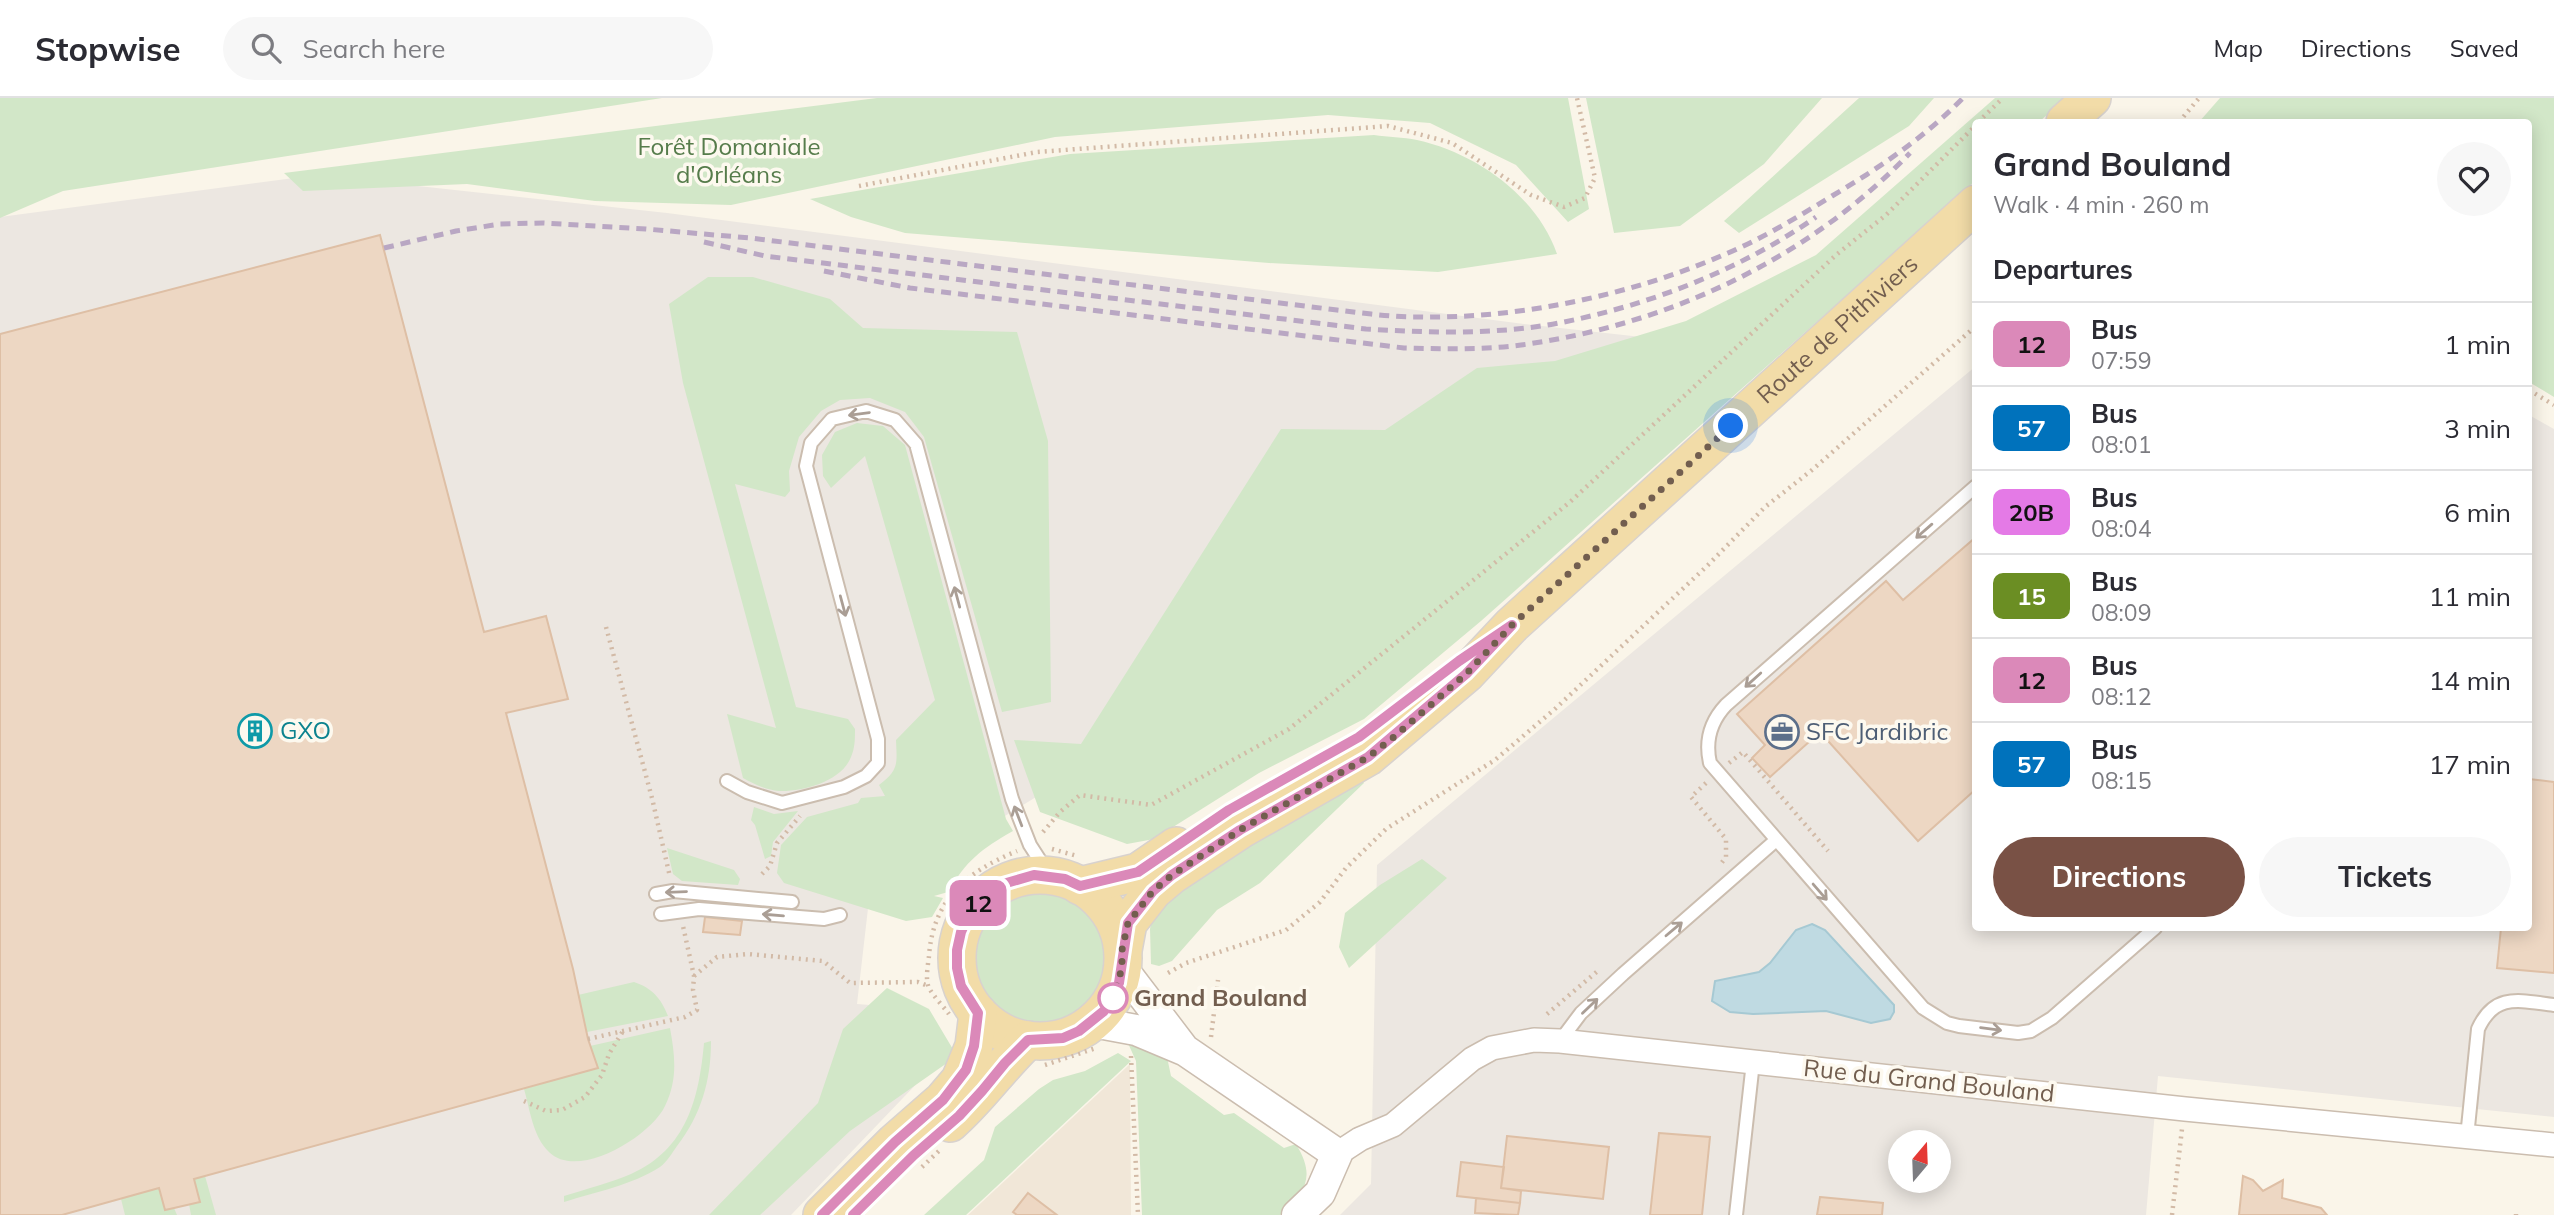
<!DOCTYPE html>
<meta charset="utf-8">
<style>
body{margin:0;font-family:Mulish,sans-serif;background:#f7f7f7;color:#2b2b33;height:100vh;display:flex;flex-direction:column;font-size:26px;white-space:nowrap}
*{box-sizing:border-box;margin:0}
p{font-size:23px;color:#7c7c81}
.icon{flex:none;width:38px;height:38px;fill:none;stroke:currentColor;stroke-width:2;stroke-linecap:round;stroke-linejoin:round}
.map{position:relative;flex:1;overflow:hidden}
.details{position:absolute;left:1972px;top:21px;width:560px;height:812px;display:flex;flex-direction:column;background:#fff;border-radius:7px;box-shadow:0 4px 18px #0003}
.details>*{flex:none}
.badge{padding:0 14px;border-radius:10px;font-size:24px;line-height:46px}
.needle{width:46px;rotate:19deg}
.controls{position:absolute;left:1888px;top:1032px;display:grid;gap:14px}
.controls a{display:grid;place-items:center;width:63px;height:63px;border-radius:50%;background:#fff;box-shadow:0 4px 18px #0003;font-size:35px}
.you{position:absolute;width:35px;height:35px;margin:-18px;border:5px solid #fff;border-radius:50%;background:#1a73e8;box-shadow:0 0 0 10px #1a73e833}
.map>.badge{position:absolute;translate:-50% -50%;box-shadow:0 0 0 4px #fff}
h2{padding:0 21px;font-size:26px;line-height:63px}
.round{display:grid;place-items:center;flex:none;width:74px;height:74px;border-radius:37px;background:#f7f7f7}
.head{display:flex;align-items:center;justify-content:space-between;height:119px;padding:0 21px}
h1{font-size:33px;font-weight:700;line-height:52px}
.button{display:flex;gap:14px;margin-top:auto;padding:14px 21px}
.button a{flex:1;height:80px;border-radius:42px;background:#795145;color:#fff;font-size:28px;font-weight:700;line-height:80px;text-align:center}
.button a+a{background:#f7f7f7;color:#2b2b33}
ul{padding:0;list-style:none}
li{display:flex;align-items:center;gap:21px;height:84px;padding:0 21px;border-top:2px solid #e1e1e2}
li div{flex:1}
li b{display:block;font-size:26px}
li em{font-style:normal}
li .badge{min-width:77px;font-weight:700;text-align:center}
header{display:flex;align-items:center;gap:42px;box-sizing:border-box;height:98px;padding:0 35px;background:#fff;border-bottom:2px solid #e1e1e2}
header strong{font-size:33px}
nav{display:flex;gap:38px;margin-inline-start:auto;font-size:24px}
.search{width:490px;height:63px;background:#f7f7f7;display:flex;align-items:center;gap:18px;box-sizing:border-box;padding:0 24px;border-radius:38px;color:#7c7c81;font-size:26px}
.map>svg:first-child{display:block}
</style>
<header>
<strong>Stopwise</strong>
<div class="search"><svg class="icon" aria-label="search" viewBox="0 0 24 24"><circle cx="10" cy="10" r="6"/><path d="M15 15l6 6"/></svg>Search here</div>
<nav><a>Map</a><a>Directions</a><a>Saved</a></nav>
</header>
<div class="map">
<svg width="2554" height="1117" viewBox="0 0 2554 1117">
<rect width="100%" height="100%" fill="#faf5e9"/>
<!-- residential -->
<path fill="#f1e7d8" d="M1130 966 1131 1117H968Z"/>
<!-- industrial -->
<path fill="#ece7e1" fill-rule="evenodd" d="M317 77 667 115 1524 226 1768 253 954 749 926 796 870 793 857 906 921 911 947 954 791 1117H0V119Z
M1976 268V830H2529V317L2554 331V1019L2158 978 2146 1117H1340L1371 1086 1377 767ZM1900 1045H1939V1083H1900Z"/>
<!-- green -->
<path fill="#d2e7c8" d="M0 0H662L63 93 0 120Z
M877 0H1568L1589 111 1568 124 1516 67 1430 25 1328 17 1055 39 731 107 595 103 467 86 303 93 284 75Z
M1586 0H1822L1764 66 1680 128 1614 135Z
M1859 0H1934L1909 28 1739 135 1724 123Z
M1995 0H2066L2039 24H1976V82L1481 523 1364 621 1259 675 1154 741 1127 746 1040 714 1014 642 1081 646 1281 331 1385 332 1477 270 1555 263 1686 223 1816 157Z
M2220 0H2554V299L2529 284V24H2199Z
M1374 37C1388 39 1403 39 1417 42 1476 55 1537 98 1557 156L1438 174 1269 165 905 135 851 119 810 101 1070 56Z
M708 179H753L830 201 863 230 1017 234 1048 343 1051 604 1002 614 924 339 905 314 870 300 840 302 821 313 799 339 789 373 790 393 785 399 735 386 796 609 848 621 855 631C855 641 855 650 851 659 842 683 803 694 779 693 766 692 754 686 743 680L727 616 776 630 683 285 669 206Z
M857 325 883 328 905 347 1006 721 1013 733C981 751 966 763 948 794L934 798 943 800 932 819 906 823 784 785 777 775 781 747 807 719 858 705 861 700 885 698 879 687C899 672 897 666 896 642L935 602 865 358 831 390 823 378 822 357 835 334Z
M1358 675 1364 685 1260 785 1217 812 1172 863 1159 868 1151 866 1150 831 1153 815 1184 780Z
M754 709 774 716 798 713 773 744 771 758 765 761 755 727 751 722Z
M667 750 734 772 740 781 738 787 682 783 673 776Z
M1422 761 1447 780 1349 870 1339 849 1345 815 1380 787Z
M971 859a67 67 0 1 1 134 0a67 67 0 1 1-134 0Z
M634 884C652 890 661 900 668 918L587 934 578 897Z
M887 890 929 911 957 958 850 1033 760 1117H709L818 1005 843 931Z
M670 930C675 958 678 981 665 1008 651 1038 578 1083 549 1054 533 1039 530 1012 524 991L597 970 590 948Z
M711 943C711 983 701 1017 677 1048 672 1055 667 1064 660 1069 632 1087 596 1094 564 1104V1098C586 1091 610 1085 631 1076 687 1051 699 1000 704 945Z
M1127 943 1167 959 1171 978 1224 1017 1234 1015 1284 1050 1296 1046C1316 1079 1306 1093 1280 1117H1142L1136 963Z
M1118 955 1131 963 966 1117H924L984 1062 995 1029 1039 991 1053 982 1085 973Z
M205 1078 216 1117H191L189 1106 200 1103 194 1081Z
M159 1090 165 1112 174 1110 177 1117H125L121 1101Z"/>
<!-- water -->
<path fill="#bfdae2" stroke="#a6c9d3" stroke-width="2" d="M1812 826 1825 832 1894 907V914L1890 921 1871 925 1826 913 1753 916 1730 914 1712 903 1715 883 1759 874 1770 865 1796 832Z"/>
<!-- building -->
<path fill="#edd7c3" stroke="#debfa5" stroke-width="2" d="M380 137 484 534 546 518 568 601 506 615 573 871 588 941 598 970 194 1081 200 1104 174 1110 165 1112 159 1090 62 1117H0V236Z
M1976 439V691L1918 743 1820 634 1770 679 1752 660 1765 647 1737 616 1886 483 1903 502Z
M2529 681 2554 684V875L2497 870 2501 830H2529Z
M705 819 742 823 740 837 703 834Z
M1659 1035 1710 1039 1702 1117H1650Z
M1507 1038 1609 1049 1603 1101 1501 1090Z
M1461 1064 1504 1069 1501 1090 1521 1093 1520 1105 1457 1098Z
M2243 1078 2253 1082 2263 1093 2283 1082 2282 1100 2321 1110 2327 1117H2239Z
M1028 1095 1057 1117H1017L1013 1114Z
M1820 1099 1883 1105 1882 1117H1817Z
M1476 1100 1520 1105 1518 1117 1475 1115Z"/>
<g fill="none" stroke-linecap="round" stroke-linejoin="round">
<!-- service casing -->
<g stroke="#cbbdaf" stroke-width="16">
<path id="service" d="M1976 388 1726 607C1710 624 1705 643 1710 665L1923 910 1947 925 1959 928 2018 935 2031 933 2052 920 2155 830
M727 683 747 694 782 705 844 689 866 678 878 665V641L806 368 811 345 832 321 866 313 895 322 916 346 1012 701 1030 747 1050 778
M656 796 673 793 792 804
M661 816 699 811 824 821 840 817
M1560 943 1581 915 1623 876 1775 743
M2467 1039 2478 931C2495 894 2520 903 2554 907
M1736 1117 1753 964"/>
</g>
<!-- minor casing -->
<g stroke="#cbbdaf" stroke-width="26">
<path id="minor" d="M1337 1056 1360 1041 1393 1027 1472 961 1492 950 1534 942 1560 943 2185 1011 2554 1047"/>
</g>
<!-- tertiary casing -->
<g stroke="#cbbdaf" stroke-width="33">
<path id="tertiary" d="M1122 870 1183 950
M1093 924 1136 932 1186 953 1337 1056 1320 1095 1297 1117"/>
</g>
<!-- primary casing -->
<g stroke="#d8d2ce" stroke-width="40">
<g id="primary">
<path d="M2065 24 2092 0"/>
<circle cx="1040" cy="860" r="83"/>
<path d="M1080 788 1138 774 1176 748"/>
<path id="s1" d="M1123 852 1128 825 1153 793 1172 777 1240 732 1368 659 1466 576 1512 527 1976 106"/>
<path d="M950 1025C979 1000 1000 968 1028 942"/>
<path d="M822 1117 895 1044 943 1002 960 982 974 948 978 915"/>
</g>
</g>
<!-- path -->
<path stroke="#d2baa6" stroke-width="4.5" stroke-dasharray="2 5" stroke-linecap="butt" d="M1978 24 2003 0
M2179 24 2199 0
M859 88 1037 54 1388 28 1452 45 1531 97 1564 109 1585 100 1595 80 1577 0
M2529 292 2554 307
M606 529 652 700 670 779
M1729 665 1743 654 1828 753
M1706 685 1691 699 1726 741V759L1720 767
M1043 734 1060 714 1080 697 1151 707 1289 631 1570 404 1836 157 1886 117 1976 27
M1052 751 1077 758
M762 776 770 768 777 745 800 718
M1168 875 1186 865 1286 832 1320 804 1346 770 1386 731 1495 662 1556 610 1707 468 1765 409 1812 372 1976 228
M694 878 717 859 748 856 823 863 850 885 918 884 928 888
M949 916C943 908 934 899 929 890 925 882 928 867 929 858 933 801 968 773 1017 753
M1547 916 1600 871
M1211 939 1218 882
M588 941 685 919 697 912 693 892 694 878 683 828
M1131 958 1138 1117
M1045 967 1096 950
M524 1003 546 1013 562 1012 585 999 602 977 609 956 623 933
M922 1069 942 1050
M2172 1117 2182 1031
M2516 1117V1116"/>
<!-- service -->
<use href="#service" stroke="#fff" stroke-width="12"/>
<!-- minor -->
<use href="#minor" stroke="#fff" stroke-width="23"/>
<!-- tertiary -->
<use href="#tertiary" stroke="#fff" stroke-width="30"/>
<!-- primary -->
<use href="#primary" stroke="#f2dca8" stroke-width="37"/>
<!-- rail -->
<path stroke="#b9a7c3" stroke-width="5" stroke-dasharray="10 7" stroke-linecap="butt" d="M704 144 765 158 1366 231C1432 235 1500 237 1564 224 1652 206 1742 171 1816 119
M384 150 456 133 500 126 543 125 646 131 750 140 1337 212C1363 215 1390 219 1416 219 1518 221 1627 198 1721 158 1760 142 1796 120 1832 98 1879 70 1925 39 1963 0
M824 173 910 190 1404 250C1443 251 1482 252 1521 247 1667 227 1807 162 1910 55"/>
</g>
<!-- one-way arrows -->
<defs><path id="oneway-shaft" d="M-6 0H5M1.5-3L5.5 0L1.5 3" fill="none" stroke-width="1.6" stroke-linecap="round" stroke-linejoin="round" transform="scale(1.75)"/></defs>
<g stroke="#aa9e95">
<use href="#oneway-shaft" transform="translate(859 316) rotate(172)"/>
<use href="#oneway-shaft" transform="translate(1924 433) rotate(139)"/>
<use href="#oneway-shaft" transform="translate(957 499) rotate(-105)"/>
<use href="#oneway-shaft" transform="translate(843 508) rotate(75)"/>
<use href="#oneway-shaft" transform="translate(1753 582) rotate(138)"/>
<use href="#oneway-shaft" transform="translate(1018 718) rotate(-111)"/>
<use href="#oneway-shaft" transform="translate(676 794) rotate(178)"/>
<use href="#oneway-shaft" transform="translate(1820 794) rotate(49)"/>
<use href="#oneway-shaft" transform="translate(773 817) rotate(-175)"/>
<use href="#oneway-shaft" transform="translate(1674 831) rotate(-40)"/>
<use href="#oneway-shaft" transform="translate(1590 908) rotate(-44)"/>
<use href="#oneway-shaft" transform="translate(1991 931) rotate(7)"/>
</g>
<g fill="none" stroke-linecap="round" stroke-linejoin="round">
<!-- line casing -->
<g stroke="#fff" stroke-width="16">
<path id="line" d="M822 1117 895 1044 943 1002 966 972 974 948 978 915 961 888 957 870V852L961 834 968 818 989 794 1003 786 1034 777 1065 781 1080 788 1138 774 1229 712 1359 639 1459 563 1512 527 1466 576 1368 659 1240 732 1172 777 1153 793 1128 825 1119 885 1104 913 1079 933 1063 940 1028 942 1005 965 982 993 959 1018 914 1057 853 1117"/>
</g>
<!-- line -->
<use href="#line" stroke="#db89b9" stroke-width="10"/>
<!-- walk -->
<path stroke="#725e4f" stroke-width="7" stroke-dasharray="0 12.6" d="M1113 900 1122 870V852L1128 825 1153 793 1172 777 1240 732 1368 659 1395 638 1466 576 1512 527 1731 328"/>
</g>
<!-- icons -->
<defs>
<g id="building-ring" transform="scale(1.75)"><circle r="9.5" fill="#fdf9ef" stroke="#0f9aa8" stroke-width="1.5"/><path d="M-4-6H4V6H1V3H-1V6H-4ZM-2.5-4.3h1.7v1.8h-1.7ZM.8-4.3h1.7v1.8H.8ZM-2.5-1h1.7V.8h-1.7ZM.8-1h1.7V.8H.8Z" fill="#0f9aa8"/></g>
<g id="office-ring" transform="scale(1.75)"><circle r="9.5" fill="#fdf9ef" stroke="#5c6f8a" stroke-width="1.5"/><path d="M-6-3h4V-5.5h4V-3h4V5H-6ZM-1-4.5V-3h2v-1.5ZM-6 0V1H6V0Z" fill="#5c6f8a"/></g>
</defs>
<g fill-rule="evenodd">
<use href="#building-ring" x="255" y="633"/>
<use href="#office-ring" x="1782" y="634"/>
</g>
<!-- markers -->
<circle fill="#fff" stroke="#db89b9" stroke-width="3.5" cx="1113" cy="900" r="14"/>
<g text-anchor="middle" stroke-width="7" stroke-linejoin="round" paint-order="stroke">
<!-- park labels -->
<g font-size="24" fill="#567c4b" stroke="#fdf9ef">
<text x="729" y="57">Forêt Domaniale<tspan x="729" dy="28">d'Orléans</tspan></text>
</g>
<!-- street labels -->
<g font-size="24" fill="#725e4f" stroke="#fdf9ef">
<text dy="8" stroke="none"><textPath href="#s1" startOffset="957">Route de Pithiviers</textPath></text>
<text transform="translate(1929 983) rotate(6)" y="8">Rue du Grand Bouland</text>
</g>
<!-- culture labels -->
<g font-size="24" fill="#0d838f" stroke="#fdf9ef" text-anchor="start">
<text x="280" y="641">GXO</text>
</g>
<!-- service labels -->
<g font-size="24" fill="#4e5e75" stroke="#fdf9ef" text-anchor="start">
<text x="1806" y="642">SFC Jardibric</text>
</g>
<!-- stop labels -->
<g font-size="24" font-weight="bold" fill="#725e4f" stroke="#fdf9ef" text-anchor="start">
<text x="1134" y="908">Grand Bouland</text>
</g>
</g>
</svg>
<div class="controls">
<a><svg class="needle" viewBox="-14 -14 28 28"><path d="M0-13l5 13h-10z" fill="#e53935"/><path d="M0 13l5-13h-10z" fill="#7c7c81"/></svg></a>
</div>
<div class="you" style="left:1731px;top:328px"></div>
<b class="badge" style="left:978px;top:805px;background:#db89b9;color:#111">12</b>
<section class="details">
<div class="head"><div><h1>Grand Bouland</h1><p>Walk · 4 min · 260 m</p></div><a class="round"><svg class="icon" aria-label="heart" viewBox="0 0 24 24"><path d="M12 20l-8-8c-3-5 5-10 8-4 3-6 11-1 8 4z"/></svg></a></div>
<h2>Departures</h2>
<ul>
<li><span class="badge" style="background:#db89b9;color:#111">12</span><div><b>Bus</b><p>07:59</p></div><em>1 min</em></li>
<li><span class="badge" style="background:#0072bc;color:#fff">57</span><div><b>Bus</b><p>08:01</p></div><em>3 min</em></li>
<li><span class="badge" style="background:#e47ae6;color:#111">20B</span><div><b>Bus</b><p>08:04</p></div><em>6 min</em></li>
<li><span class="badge" style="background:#6b8e23;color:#fff">15</span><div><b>Bus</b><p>08:09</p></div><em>11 min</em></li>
<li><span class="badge" style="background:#db89b9;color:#111">12</span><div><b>Bus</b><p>08:12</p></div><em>14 min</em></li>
<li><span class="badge" style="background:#0072bc;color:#fff">57</span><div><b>Bus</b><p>08:15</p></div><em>17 min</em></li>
</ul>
<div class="button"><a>Directions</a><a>Tickets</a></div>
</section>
</div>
